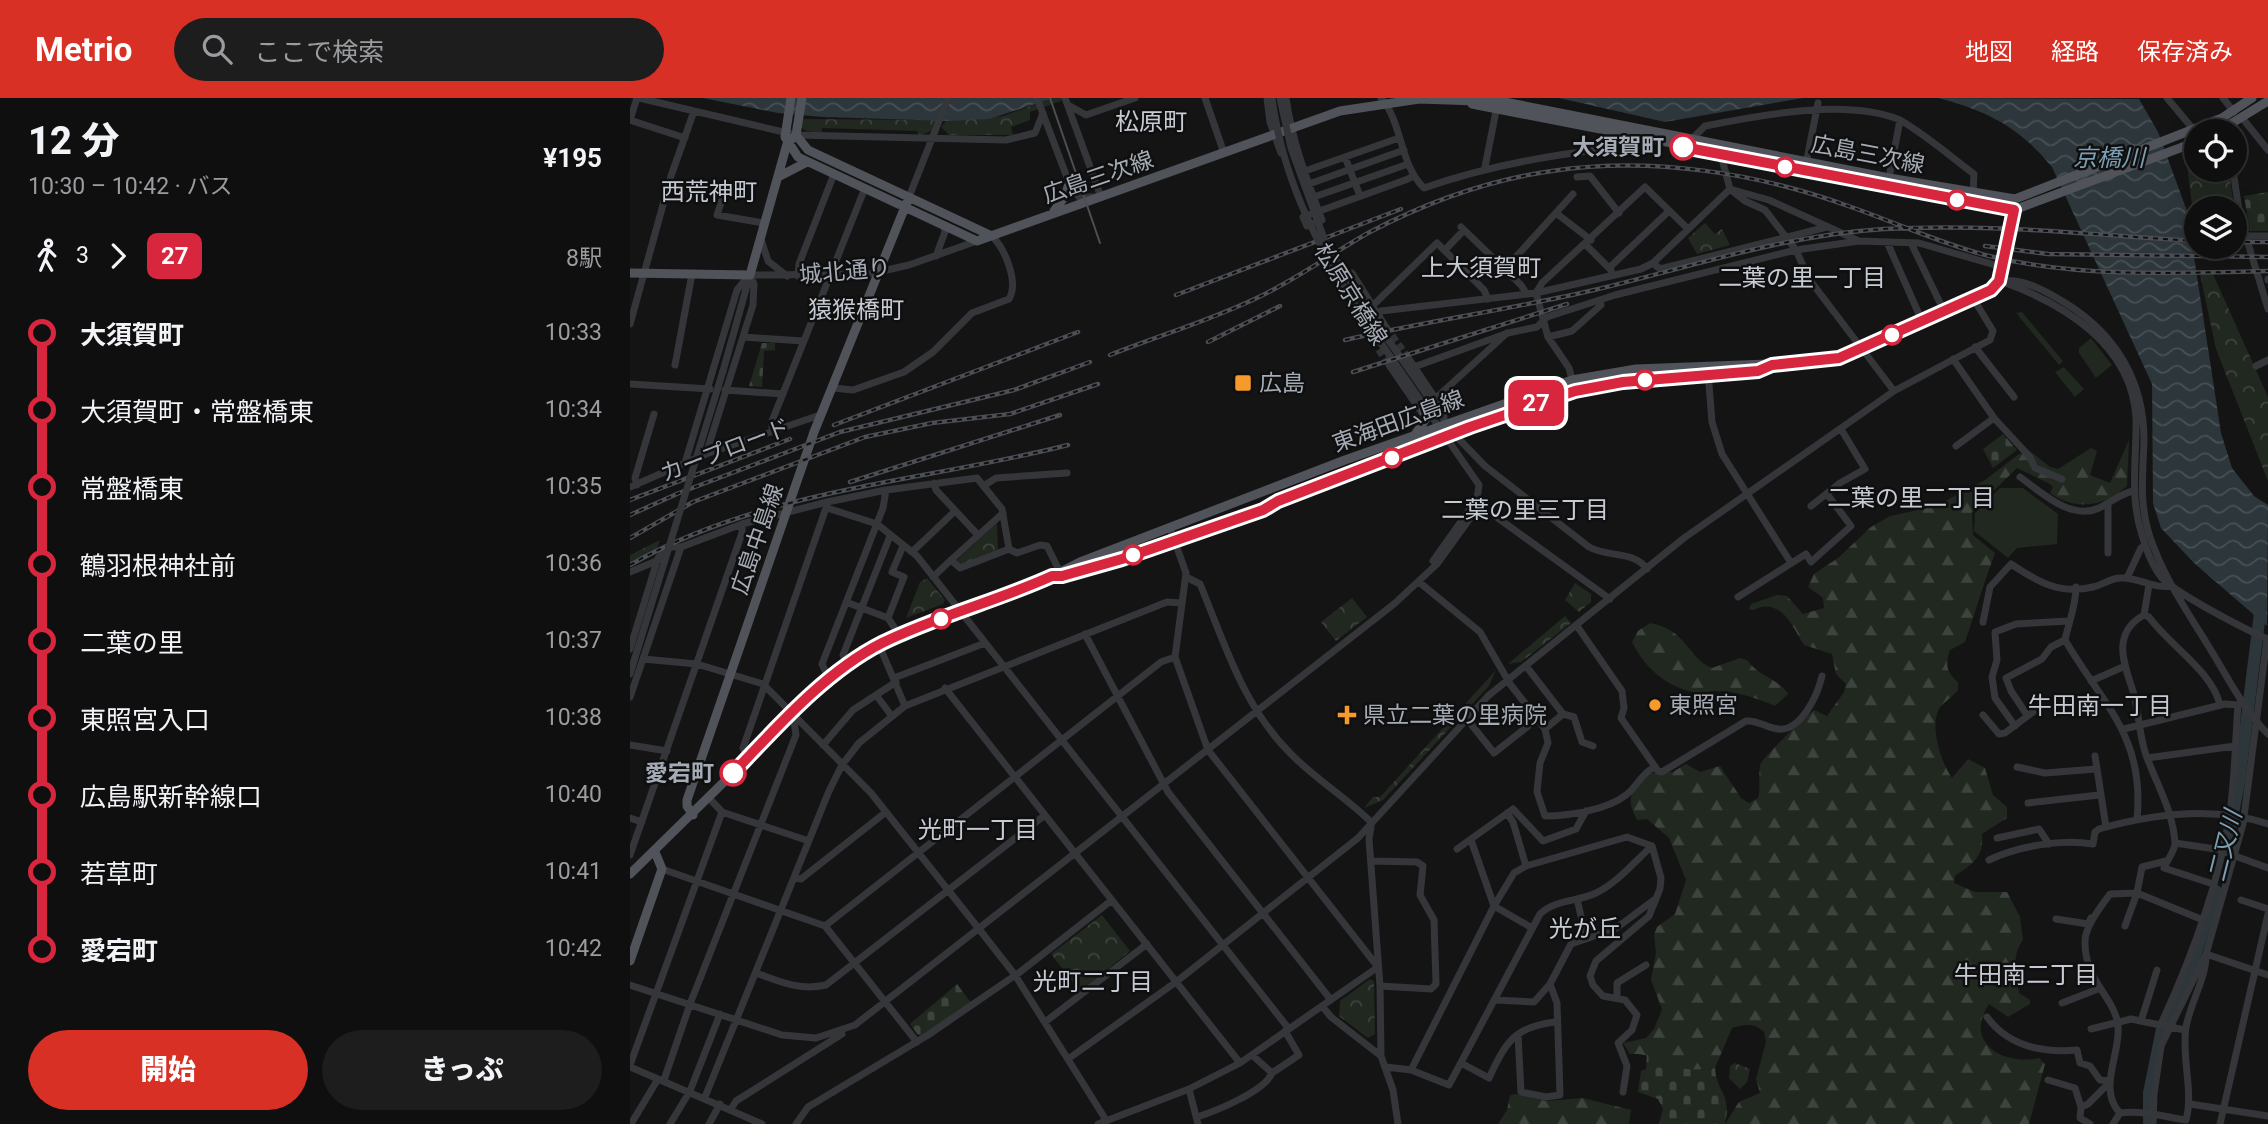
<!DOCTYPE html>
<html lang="ja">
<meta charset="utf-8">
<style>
body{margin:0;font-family:Roboto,"Noto Sans JP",sans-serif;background:#1d1d1e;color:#f1f3f6;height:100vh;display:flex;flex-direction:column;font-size:26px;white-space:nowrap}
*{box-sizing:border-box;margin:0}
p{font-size:23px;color:#9b9c9f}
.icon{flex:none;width:38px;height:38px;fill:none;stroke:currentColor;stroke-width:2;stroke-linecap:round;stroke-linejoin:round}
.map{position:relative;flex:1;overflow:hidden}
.sheet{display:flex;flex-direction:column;background:#0f0f10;width:630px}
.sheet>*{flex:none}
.badge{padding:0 14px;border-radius:10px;font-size:24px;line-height:46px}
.buttons{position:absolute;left:1554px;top:21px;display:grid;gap:14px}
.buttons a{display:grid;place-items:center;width:63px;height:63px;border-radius:50%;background:#0f0f10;box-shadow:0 7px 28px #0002,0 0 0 2px #2f2f30;font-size:35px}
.map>.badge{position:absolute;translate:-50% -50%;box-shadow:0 0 0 4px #fff}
.legs{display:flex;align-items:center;gap:10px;height:77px;padding:0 28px;font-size:23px}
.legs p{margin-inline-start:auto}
.head{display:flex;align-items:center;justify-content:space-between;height:119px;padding:0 28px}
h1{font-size:38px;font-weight:800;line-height:52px}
.primary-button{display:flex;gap:14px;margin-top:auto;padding:14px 28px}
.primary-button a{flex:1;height:80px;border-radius:42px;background:#d93025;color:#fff;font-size:28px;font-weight:800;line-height:80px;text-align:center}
.primary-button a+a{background:#1d1d1e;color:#f1f3f6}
ul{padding:0 28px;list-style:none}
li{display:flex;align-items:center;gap:24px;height:77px;font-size:26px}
li i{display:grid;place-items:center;width:10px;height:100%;margin:0 9px;background:currentColor}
li i::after{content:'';width:18px;height:18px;margin:-9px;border:5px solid;border-radius:50%;background:#0f0f10}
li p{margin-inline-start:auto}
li:first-child i{background:linear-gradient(#0000 50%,currentColor 0)}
li:last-child i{background:linear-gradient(currentColor 50%,#0000 0)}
header{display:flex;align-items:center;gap:42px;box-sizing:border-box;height:98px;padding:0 35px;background:#d93025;color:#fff}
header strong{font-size:33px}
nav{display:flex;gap:38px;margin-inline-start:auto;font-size:24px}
.search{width:490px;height:63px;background:#1d1d1e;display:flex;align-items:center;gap:18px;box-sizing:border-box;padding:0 24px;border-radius:38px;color:#9b9c9f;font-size:26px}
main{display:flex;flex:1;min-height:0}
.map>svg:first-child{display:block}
</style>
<header>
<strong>Metrio</strong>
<div class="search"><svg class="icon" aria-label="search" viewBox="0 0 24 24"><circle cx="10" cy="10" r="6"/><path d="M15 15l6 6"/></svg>ここで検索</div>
<nav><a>地図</a><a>経路</a><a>保存済み</a></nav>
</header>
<main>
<section class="sheet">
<div class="head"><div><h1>12 分</h1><p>10:30 – 10:42 · バス</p></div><b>¥195</b></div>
<div class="legs"><svg class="icon" aria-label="walk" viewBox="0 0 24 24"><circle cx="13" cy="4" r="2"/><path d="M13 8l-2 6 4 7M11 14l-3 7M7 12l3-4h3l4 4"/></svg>3<svg class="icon" aria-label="forward" viewBox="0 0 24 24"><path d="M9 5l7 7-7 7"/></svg><b class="badge" style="background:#d7263d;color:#fff">27</b><p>8駅</p></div>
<ul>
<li><i style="color:#d7263d"></i><b>大須賀町</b><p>10:33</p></li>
<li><i style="color:#d7263d"></i><span>大須賀町・常盤橋東</span><p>10:34</p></li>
<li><i style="color:#d7263d"></i><span>常盤橋東</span><p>10:35</p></li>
<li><i style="color:#d7263d"></i><span>鶴羽根神社前</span><p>10:36</p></li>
<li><i style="color:#d7263d"></i><span>二葉の里</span><p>10:37</p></li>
<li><i style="color:#d7263d"></i><span>東照宮入口</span><p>10:38</p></li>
<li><i style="color:#d7263d"></i><span>広島駅新幹線口</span><p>10:40</p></li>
<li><i style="color:#d7263d"></i><span>若草町</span><p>10:41</p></li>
<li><i style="color:#d7263d"></i><b>愛宕町</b><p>10:42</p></li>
</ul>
<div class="primary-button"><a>開始</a><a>きっぷ</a></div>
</section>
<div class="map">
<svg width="1638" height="1026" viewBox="0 0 1638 1026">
<defs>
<pattern id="forest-firs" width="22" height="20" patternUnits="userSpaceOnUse" patternTransform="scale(1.75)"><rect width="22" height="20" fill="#202820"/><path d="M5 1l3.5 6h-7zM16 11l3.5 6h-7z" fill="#3d443e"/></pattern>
<pattern id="cemetery-stones" width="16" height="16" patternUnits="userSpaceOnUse" patternTransform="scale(1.75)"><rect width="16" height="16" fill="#202820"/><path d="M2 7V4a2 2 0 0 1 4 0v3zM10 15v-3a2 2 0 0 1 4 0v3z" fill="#3d443e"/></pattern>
<pattern id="park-crowns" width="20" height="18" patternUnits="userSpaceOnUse" patternTransform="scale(1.75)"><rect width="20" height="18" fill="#202820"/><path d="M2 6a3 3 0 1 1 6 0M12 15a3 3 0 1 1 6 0" fill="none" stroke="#3d443e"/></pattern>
<pattern id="water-waves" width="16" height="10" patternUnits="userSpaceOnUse" patternTransform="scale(1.75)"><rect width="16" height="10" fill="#2c363b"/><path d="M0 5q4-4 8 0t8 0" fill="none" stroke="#485055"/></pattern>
</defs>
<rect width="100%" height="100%" fill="#141415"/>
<!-- green -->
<path fill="#202820" d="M1392 214 1433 263 1429 267 1386 215Z
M1461 240 1482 267 1466 280 1449 255V250Z
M1434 269 1454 291 1445 299 1425 274Z
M1370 390H1393L1428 416 1427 446 1387 450 1378 460 1344 433 1345 415Z"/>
<!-- forest -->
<path fill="url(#forest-firs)" d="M1499 342 1497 388C1474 409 1445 413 1420 395L1423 389 1420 386 1387 370 1342 414 1343 437 1365 455C1354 485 1345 514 1335 544L1320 552C1315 566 1316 574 1328 584V592C1323 599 1313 604 1309 611 1299 629 1312 666 1322 680L1338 661 1355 670 1363 697 1377 709V720L1352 736C1354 759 1343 766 1325 778L1324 785 1345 794H1377L1390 819 1393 842C1381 858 1386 877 1389 895L1400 902V906L1378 919 1359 906C1333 944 1373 968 1409 960L1415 966 1399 1026H1095L1109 1004 1130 995 1126 981 1136 944 1134 934C1124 925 1115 926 1102 930L1085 970C1070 972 1055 974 1041 970 1022 964 1024 955 1000 956L993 945 1016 940 1024 931 1032 911 1021 882 1026 855 1024 837 1027 829 1045 816 1056 782 1039 740 1017 721 1007 722C994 696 1002 694 1021 675L1043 674 1056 666 1070 674 1090 668 1111 700 1119 705 1128 700C1131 689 1128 678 1130 667 1132 660 1175 619 1184 612L1197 618 1214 594 1216 586 1206 576 1202 556 1174 547C1162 528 1151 498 1123 512L1119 511 1121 506 1147 497 1157 498 1173 516 1194 510 1193 500 1178 489 1184 476 1208 460 1241 429 1260 418 1306 408 1355 382 1389 356 1400 353 1420 369 1428 371 1461 350 1467 353 1460 377 1480 385Z
M1020 525C1058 532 1057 560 1082 570L1110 560 1117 562C1128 578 1149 581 1158 596L1145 608C1127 600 1105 593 1086 593 1080 592 1076 596 1070 595 1040 592 1015 571 1002 544L1008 533Z
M887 996 916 1003 953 1000 1001 1012 999 1026H868L877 1012 880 997Z"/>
<!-- cemetery -->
<path fill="url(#cemetery-stones)" d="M1638 94V133H1620L1614 98Z
M132 245H145V252L134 253 132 289 119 288Z
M1373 336 1387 352 1363 370 1353 351Z
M327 886 341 905 292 938 288 937 280 926Z
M1017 955C1040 971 1058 974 1085 970 1087 996 1102 995 1095 1026H1029L1033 1011 1028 1001 1008 994 1011 973 1016 971Z"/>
<!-- park -->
<path fill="url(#park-crowns)" d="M423 0H439L400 14V22L381 29 383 37H319L311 29 316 23 373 18Z
M173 21 306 22 301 33 289 38 287 33 192 30V35L177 33 170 29Z
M1566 53V72H1599L1604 110H1566V141L1556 58Z
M1075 125 1085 136 1092 131 1100 147 1067 156 1058 140Z
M1570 176H1583L1638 299V383L1586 251Z
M367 425 368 453 332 467 326 463Z
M30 442 25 456 0 469V457Z
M297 480 315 502 313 506 276 520 290 484Z
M945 485 961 496V504L949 514 935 502Z
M722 500 737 519 706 543 691 524Z
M935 518 941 525 891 564 878 566Z
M866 572 859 588 753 702 734 710 743 699H750Z
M472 817 500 853 450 893 421 856Z
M740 881 744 883 745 936 738 940 709 918 710 903Z
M1105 965 1120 971 1117 984 1110 991 1099 980 1100 968Z"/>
<!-- water -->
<path fill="url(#water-waves)" d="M73 0H423L359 21 320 23 193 19 148 15Z
M929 0H1173L1035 24Z
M1308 0 1509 1 1528 34 1557 113 1591 335 1602 370 1624 398 1638 407 1637 528 1564 465 1531 430 1523 405 1522 286 1422 69C1389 29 1358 13 1308 0Z"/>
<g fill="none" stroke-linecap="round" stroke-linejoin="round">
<!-- river -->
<path stroke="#2c363b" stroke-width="12" d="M1596 752 1609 684 1631 507
M1519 1026V995L1532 931 1560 873 1586 793"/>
<!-- minor-tunnel -->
<path stroke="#313235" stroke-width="7" stroke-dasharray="7 3.5" stroke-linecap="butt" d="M756 229 779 261
M737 234 759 267"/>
<!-- minor -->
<path stroke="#34363a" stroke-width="7" d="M7 0 0 22 55 40
M9 0 166 37 376 42 405 35 413 15
M407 0 441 90 449 99H471L435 0
M575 0 594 55
M637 0 640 24 651 55
M656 0C662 43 677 82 692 122L677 128 673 119 778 81 783 78
M751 0C773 25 769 66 794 90 854 69 912 58 975 51L986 37
M1537 0 1563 31
M1593 0 1604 14
M438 7 456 17 505 0
M1613 21 1638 52
M1062 41 1075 28C1132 17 1216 0 1270 22 1296 37 1320 58 1344 76L1343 95
M1089 50 1100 91 1115 103 1135 112 1166 152 1179 181 1264 293
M715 59 730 98
M1176 66 1188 5
M855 69 866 13
M1603 72 1610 119 1638 211
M675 73 769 40
M947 79 960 78 989 115
M1259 80 1270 22
M679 86 774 52
M279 99 318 0
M684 99 778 66
M92 102 87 117 134 125
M926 115 961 142
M831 129 891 187 896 195
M1616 138H1638
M131 141 138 163 157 178
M1257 144 1292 223
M1281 145 1314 213
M955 146 981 172
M815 152 834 132
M306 158 315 134 314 127
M1023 165 1030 171 1197 129
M980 169 1039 113
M875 171 943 96
M722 175 756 229
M120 177 239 176 279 167 347 143
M168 178 169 166 204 76
M1638 181V182
M1369 183C1394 180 1416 193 1437 206 1486 237 1514 283 1514 342 1513 375 1509 404 1519 436 1532 477 1557 513 1579 549 1597 578 1613 611 1638 636
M1373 184C1434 206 1502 247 1506 320 1507 360 1499 398 1512 437 1516 451 1522 468 1532 480 1547 496 1616 532 1638 541
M748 216 751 213 906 195 1011 171 1023 165 1100 91 1139 102 1229 143
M0 226 41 78 64 13
M750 230 824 336 855 368 959 449C979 460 1003 452 1017 471
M742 232 849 387 847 401 803 463
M737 234 730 220 807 145 854 192 858 201
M113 239 173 243
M918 239 942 233 971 207 970 203
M1345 249 1384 299
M779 261 811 309 814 319
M1323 261 1364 320 1400 359 1405 370 1432 381
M45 267 62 176
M759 267 792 315
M1626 268 1638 262
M784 269 878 235 907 229 917 219 985 197 1166 152 1229 143 1289 145 1372 169
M93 273 120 177
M1078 274 1082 324 1092 356 1161 465
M0 286 80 291
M203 290 223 292 274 274 303 254 342 215 379 201C389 184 375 151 362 138
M95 292 153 296
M945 293 939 270 918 239 906 195 912 185 1015 89 1058 131
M806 300 877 235
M142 334V323L235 90
M1326 348 1364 320
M76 356 123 207 124 186 120 177
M55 365 107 192 119 177
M1390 379C1411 394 1441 423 1469 410 1481 404 1490 396 1503 393
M304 385 306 392 347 436
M7 387 5 380 24 316
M355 387 366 380 437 375
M0 389 76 356 190 317
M847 405 980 501
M1478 405V455
M1181 408 1210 385 1235 371 1211 331
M197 410 247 426 287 458 659 931
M540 430 556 475 545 559 578 652 748 869
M282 454 325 413
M321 462 373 415
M0 474 31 461
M303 479 321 462 330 470 379 451
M556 479 570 486C595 546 613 608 660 655 685 681 717 700 742 725
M1497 480 1511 450 1515 448
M789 484 850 534 880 586 915 631 918 645 910 665 907 694 915 718C938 718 977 712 996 697 1007 689 1010 677 1023 670
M1446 489C1446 508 1439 523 1435 542 1473 607 1515 638 1507 721
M1108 499 1176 456 1181 464 1221 428 1197 396
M216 504 258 520
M1514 517 1519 487
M1353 524 1360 489 1381 466C1408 484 1430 497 1463 489 1475 486 1481 479 1494 480 1512 481 1524 491 1542 488
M947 528 992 593 994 610 991 620 1028 673 1032 674 1116 623C1128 622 1137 630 1148 631 1171 634 1188 596 1192 578
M455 536 538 694 701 902
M270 538 258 520 274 479 262 474 273 448
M249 547 275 608
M0 551 28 460 38 449H51L112 426 197 404 256 392 347 380 372 411 379 451 387 455 410 447 417 448 431 476
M13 561 67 566 133 586 241 695 349 831 385 877 476 1022
M219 568 213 557 260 438
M896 568 933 616 944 619 952 644 963 648
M264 580 355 545
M199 581 192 566 253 410 256 392
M1461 583 1493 569
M315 590 610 965
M246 597 261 617
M0 599 51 449
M1353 617 1369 636 1375 635 1403 614
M1397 617 1381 593 1376 580 1412 561 1421 549 1435 542
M837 621 864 655 907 621
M1385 628 1365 600 1362 579 1367 562 1365 534 1386 526 1439 523
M915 631 933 616
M1494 631 1595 606 1608 607
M0 647 37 653
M193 647 223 612 266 584
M1465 658 1476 729
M118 660 113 650 197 407
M1517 660 1605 648
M1387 669 1415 675 1466 671
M79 700 92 714 179 743
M1398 705 1469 697
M877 715 883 724 896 768
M0 720 12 724
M741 729 739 741 750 888 751 958 763 992 768 1026
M1367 740 1409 731 1419 746
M841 742 864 808 902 830
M1545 745 1592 752
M827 751 883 711 913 743 946 731 956 713
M0 757 112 435V426
M1605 758 1638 770
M1359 762C1388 748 1431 741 1463 746L1465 734 1469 731C1522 716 1584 708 1638 726
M742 763 787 764 793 768 790 797 804 822 806 886 801 891 750 888
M32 771 195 828 287 944
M164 780 171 781 256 714
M1583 786 1534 770C1537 762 1545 753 1545 745 1543 713 1527 687 1516 657 1509 637 1509 614 1503 593 1494 566 1481 535 1514 517L1519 519C1540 548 1582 573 1590 607
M947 801 956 840
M1611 802 1638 811
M1426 821 1458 826 1461 820
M195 828 531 564 545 559
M1495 828 1507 795 1512 769 1536 763
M126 875C151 884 170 893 196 887L415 717
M0 887 152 937 186 940 225 927 764 506 807 466 849 408
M987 900V885L1016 867
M864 902 904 904 920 886 941 846 985 831 1024 802
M1432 905 1468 891
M692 908 701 919 751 958
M1357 919C1378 948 1412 955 1447 952L1450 965 1460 968 1470 982 1479 983
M1511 923 1527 872
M415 924 517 846
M1531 926C1561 861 1587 792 1599 721 1605 684 1605 645 1608 607L1611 602
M1461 931 1501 921 1555 932
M888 937 891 994 916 999 930 997 927 905 920 886
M622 957 642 975 669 957 655 933
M438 961 546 884 728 740 858 598 1054 440 1264 293 1360 242 1363 233 1343 200
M831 965 859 980C876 944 884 929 925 924
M0 967 92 714
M0 969 28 981
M756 969 781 972 819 987 910 816C926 801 947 804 966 795 987 785 1005 763 1022 748
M781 972 864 808 884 775 896 768 997 739 1022 748 1031 780 1030 791 1019 818 966 863 960 878 963 887 973 898 995 902 1007 917 1002 932 988 945 997 968 993 994
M34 982 60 906 166 637 163 617
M1418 982 1445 990 1451 1009
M559 991 568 1026
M75 999 199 693 212 667 229 645 275 608 537 504 551 505
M1560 1006 1638 1018
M101 1011 106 1003 212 936
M1490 1015C1467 991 1491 956 1488 927 1484 898 1454 883 1455 843 1455 829 1471 808 1480 796L1507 795 1573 822
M567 1019C586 1013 635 993 642 975
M1 1026 28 981 132 1026
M40 1026 60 993 90 916
M79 1026 90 1006
M166 1026 178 1009 298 937 390 874 482 802
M468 1026 559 991 610 965 748 869
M1460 1026 1450 1020 1451 1009 1458 1006 1479 985
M1483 1026 1490 1015C1512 1012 1536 1019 1556 1022 1564 992 1551 960 1556 929 1560 906 1577 878 1576 856L1638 877
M1523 1026 1524 996 1531 948 1576 856 1613 726 1637 541
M1590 1026 1638 816"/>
<!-- major -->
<path stroke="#50535a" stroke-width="9" d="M161 0 155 39 168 59 347 143 710 13 789 1 875 4 1259 80 1385 101 1592 20 1622 0
M172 0 166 37 178 52 362 138
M842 6 1384 112 1566 44
M1589 33 1638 3
M148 79 177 64
M424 113 435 98 439 86
M0 175 120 177 157 46 166 37
M786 335 796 321 792 306
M422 478 492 461 633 412 648 403 840 329 945 293 993 283 1128 273 1142 267
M63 717 57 708V702L184 334 279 99
M0 776 199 581 249 547 343 507 419 480 450 464 715 362 942 282 1006 271 1192 264 1209 260 1365 188 1372 170 1385 101
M0 863 32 771 25 754"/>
<!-- tram -->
<path stroke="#4b4e53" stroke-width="2" d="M420 0 470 145"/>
<!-- rail casing -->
<g stroke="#4b4e53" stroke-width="4.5">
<path id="rail" d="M1605 144H1638
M1355 148 1418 156 1638 159
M546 197 771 111
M715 242C798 223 882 211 964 192 1061 169 1155 137 1254 131 1358 125 1463 137 1566 143
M578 244 650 208
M480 257C530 237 585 221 633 197 669 179 703 155 738 135 795 105 858 82 922 73 1021 58 1128 75 1221 109 1267 125 1312 146 1359 158 1449 180 1546 175 1638 173
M723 274 937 206
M204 327 448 234
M220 384 430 317
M0 402 160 341
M0 417 49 395 210 334 384 292 460 264
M0 440 63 404 235 339 302 325 380 316 468 286
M0 467C132 391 293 384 438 347"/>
</g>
<!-- rail -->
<use href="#rail" stroke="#0f0f10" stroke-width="2" stroke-dasharray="5" stroke-linecap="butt"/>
<!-- minor-bridge -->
<path stroke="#34363a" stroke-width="7" d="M642 0C653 86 694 162 742 232
M650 0 661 50 696 146 750 230
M0 576 93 273"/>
</g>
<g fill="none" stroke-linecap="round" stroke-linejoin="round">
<!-- line-1 casing -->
<g stroke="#fff" stroke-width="16">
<path id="line-1" d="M103 675C147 629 195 574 252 545 307 518 367 503 422 478H432L492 461 633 412 648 403 840 329 945 293 993 284 1128 273 1142 267 1209 260 1361 192 1369 183 1384 112 1053 49"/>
</g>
<!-- line-1 -->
<use href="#line-1" stroke="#d7263d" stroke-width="10"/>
</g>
<!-- markers -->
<g fill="#fff" stroke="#d7263d" stroke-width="3.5">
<circle cx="1053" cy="49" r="12"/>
<circle cx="1155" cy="69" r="9"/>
<circle cx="1327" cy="102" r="9"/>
<circle cx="1262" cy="237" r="9"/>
<circle cx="1015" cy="282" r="9"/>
<circle cx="762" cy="360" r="9"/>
<circle cx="503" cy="457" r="9"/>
<circle cx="311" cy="521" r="9"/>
<circle cx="103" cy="675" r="12"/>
</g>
<g fill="#f69b2b" stroke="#0f0f10" stroke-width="2.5">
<rect x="604" y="276" width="18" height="18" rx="3.5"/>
<circle cx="1025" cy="607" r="7"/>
<path d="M713.5 606.5h7v7h7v7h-7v7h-7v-7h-7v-7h7z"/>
</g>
<g text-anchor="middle" stroke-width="5" stroke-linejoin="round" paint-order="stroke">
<!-- stop labels -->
<g font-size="23" font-weight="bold" fill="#a5acb6" stroke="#0f0f10" text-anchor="end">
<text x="1034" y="57">大須賀町</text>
<text x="84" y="683">愛宕町</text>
</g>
<!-- street labels -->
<g font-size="23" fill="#a5acb6" stroke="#0f0f10">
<text transform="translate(1238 56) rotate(11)" y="8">広島三次線</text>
<text transform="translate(468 79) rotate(-19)" y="8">広島三次線</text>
<text transform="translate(215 173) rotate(-5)" y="8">城北通り</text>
<text transform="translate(721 196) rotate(58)" y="8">松原京橋線</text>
<text transform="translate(768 323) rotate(-20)" y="8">東海田広島線</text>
<text transform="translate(95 352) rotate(-21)" y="8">カープロード</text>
<text transform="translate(127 441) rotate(-71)" y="8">広島中島線</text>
</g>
<!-- poi labels -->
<g font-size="23" fill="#a5acb6" stroke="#0f0f10" text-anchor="start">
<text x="629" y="293">広島</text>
<text x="1039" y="615">東照宮</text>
<text x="733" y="625">県立二葉の里病院</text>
</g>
<!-- neighbourhood labels -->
<g font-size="24" fill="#c6cad2" stroke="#0f0f10">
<text x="521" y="32">松原町</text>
<text x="79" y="102">西荒神町</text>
<text x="851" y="178">上大須賀町</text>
<text x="1172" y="188">二葉の里一丁目</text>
<text x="226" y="220">猿猴橋町</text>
<text x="1281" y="408">二葉の里二丁目</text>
<text x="895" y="420">二葉の里三丁目</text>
<text x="1470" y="616">牛田南一丁目</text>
<text x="348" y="740">光町一丁目</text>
<text x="955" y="839">光が丘</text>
<text x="1396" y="885">牛田南二丁目</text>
<text x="463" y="892">光町二丁目</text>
</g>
<!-- water labels -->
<g font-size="24" font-style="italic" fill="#7b9eb2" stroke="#0f0f10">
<text x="1479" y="68">京橋川</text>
<text transform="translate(1595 748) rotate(-76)" y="8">二又川</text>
</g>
</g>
</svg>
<div class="buttons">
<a><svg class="icon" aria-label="locate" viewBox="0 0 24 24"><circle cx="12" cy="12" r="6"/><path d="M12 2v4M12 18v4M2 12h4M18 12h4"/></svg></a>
<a><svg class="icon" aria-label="layers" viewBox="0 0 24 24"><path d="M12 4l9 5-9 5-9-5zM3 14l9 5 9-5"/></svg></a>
</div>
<b class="badge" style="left:906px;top:305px;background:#d7263d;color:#fff">27</b>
</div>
</main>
